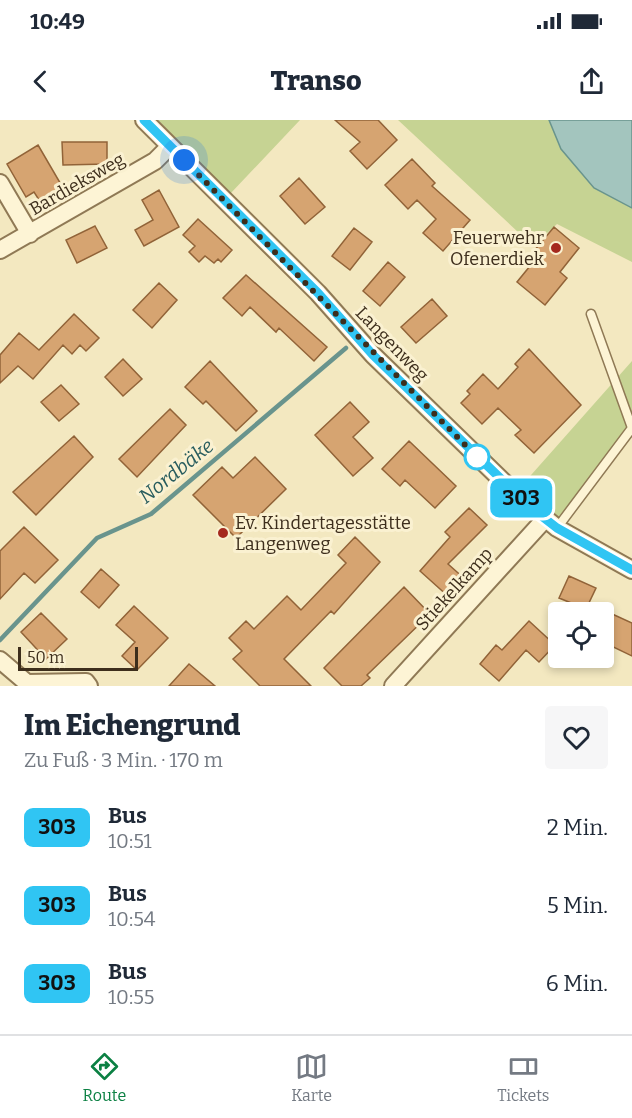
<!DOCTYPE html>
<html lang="de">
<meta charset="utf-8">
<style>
body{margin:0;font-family:Bitter,serif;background:#f6f6f7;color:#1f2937;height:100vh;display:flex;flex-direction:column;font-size:22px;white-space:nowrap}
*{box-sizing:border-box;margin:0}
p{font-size:20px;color:#747a83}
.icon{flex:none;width:33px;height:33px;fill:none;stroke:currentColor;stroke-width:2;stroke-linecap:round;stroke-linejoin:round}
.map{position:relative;height:566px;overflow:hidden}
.sheet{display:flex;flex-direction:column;background:#fff;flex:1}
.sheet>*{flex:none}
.badge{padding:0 12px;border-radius:9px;font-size:21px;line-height:39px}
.buttons{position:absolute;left:548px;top:482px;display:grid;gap:12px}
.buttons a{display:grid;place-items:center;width:66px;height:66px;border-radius:6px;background:#fff;box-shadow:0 3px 9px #0003;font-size:30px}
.scale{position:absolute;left:18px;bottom:15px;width:120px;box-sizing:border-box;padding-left:6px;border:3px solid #3d2e1c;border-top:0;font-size:16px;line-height:21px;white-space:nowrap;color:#3d2e1c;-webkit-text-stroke:4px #faf1d1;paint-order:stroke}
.you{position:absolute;width:30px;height:30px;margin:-15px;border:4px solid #fff;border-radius:50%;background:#1a73e8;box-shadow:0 0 0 9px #1a73e833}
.map>.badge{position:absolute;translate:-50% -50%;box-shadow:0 0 0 3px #fff}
.round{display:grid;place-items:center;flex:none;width:63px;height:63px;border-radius:6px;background:#f6f6f7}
.head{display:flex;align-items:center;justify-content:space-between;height:102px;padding:0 24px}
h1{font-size:28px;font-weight:800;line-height:45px}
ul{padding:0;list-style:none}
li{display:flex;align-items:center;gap:18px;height:78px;padding:0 24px}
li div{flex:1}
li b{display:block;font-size:22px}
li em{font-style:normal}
li .badge{min-width:66px;font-weight:700;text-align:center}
.status{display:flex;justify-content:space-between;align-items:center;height:42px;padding:0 30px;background:#fff;direction:ltr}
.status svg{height:16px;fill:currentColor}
header{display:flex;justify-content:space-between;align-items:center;height:78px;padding:0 24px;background:#fff;font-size:27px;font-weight:800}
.tabs{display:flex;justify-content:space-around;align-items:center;height:84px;border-top:2px solid #e0e1e3;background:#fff;font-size:16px;color:#747a83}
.tabs a{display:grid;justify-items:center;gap:3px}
.tabs .on{color:#0b8043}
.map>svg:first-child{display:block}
</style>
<div class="status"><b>10:49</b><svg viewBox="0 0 49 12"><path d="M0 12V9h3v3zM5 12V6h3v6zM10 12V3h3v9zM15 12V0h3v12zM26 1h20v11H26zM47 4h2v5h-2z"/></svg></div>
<header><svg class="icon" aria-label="back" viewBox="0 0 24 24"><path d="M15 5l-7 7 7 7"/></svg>Transo<svg class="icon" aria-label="share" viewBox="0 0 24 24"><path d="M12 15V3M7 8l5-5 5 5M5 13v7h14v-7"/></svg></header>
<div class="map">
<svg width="632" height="566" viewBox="0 0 632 566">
<rect width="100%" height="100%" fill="#f3e8c0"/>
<!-- green -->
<path fill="#c6d393" d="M158 0H300L230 74Z
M398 0H549L561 29 594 68 632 88V142L557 104 533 126Z
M632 241V316L552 404 516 372Z"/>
<!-- water -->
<path fill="#a3c5be" stroke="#69948d" stroke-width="1.5" d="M549 0H632V88L594 68 561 29Z"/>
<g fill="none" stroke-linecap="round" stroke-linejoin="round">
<!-- stream -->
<path stroke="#69948d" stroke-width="4.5" d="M0 520 97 418 151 394 346 228"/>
</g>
<!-- building -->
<path fill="#d6a471" stroke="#916338" stroke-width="1.5" d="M335 0H378L397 20 367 49 350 31 360 22Z
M62 22H107V44L63 45Z
M38 25 66 73 43 86 34 72 26 77 7 44Z
M412 39 435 63 432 66 470 100 443 131 423 113 436 99 417 80 408 89 385 65Z
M299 58 325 87 305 104 280 76Z
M159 70 179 107 144 126 135 110 153 100 142 80Z
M198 99 232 130 221 142 218 139 214 143 205 136 199 142 189 132 195 126 183 115Z
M95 106 107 128 77 143 66 120Z
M554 107 579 128 560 152 567 158 545 185 517 162 539 135 534 131Z
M354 108 372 122 350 150 332 136Z
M388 142 405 157 380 186 363 171Z
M246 155 327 227 314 241 279 208 276 212 250 187 242 196 223 178Z
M159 163 177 180 152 208 133 190Z
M432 179 447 196 416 223 401 207Z
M74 194 99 218 86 231 80 225 72 234 63 225 33 259 18 246 0 263V235L19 213 39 230Z
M529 229 581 285 534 333 515 315 521 310 498 288 482 304 461 283 470 274 467 271 483 254 498 269 518 247 515 244Z
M123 239 142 259 123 276 105 257Z
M210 241 257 291 236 311 206 281 203 284 185 267Z
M61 265 79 284 59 301 41 282Z
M350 282 369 302 353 317 373 338 353 356 315 315Z
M170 289 186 305 137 357 119 339Z
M74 316 93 337 36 395 13 372Z
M409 321 456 366 435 388 405 360 400 366 382 349Z
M255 337 286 369 236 418 193 375 222 347 233 358Z
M469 388 487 405 448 444 466 460 450 478 420 451 450 417 445 412Z
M24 407 58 440 35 463 24 453 0 479V431Z
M355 417 380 442 334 494 331 491 284 539 311 566H260L233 539 242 531 229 518 246 501 254 509 287 476 301 490 346 443 338 435Z
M101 449 119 465 99 488 81 472Z
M569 456 596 468 586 489 559 478Z
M404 467 430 494 367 555 370 558 361 566H342L324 548Z
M134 486 168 518 137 550 122 536 135 522 116 505Z
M41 493 67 519 46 539 21 512Z
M610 493 632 503V536L603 522V509Z
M529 501 555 525 539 542 526 530 499 561 480 544 496 525 502 530Z
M189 544 215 566H169Z"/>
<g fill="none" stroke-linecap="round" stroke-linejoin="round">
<!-- service casing -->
<g stroke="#8f7955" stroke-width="11">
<path id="service" d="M591 194 632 308
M557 408 632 308"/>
</g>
<!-- minor casing -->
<g stroke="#8f7955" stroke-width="20">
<path id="minor" d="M144 0 318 173 373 235 515 373 557 408 632 450
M0 63 30 114
M0 130 155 41 170 26
M0 540 27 563 86 562 89 566
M393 566 545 399"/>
</g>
<!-- service -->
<use href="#service" stroke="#fdf4d5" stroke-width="8"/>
<!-- minor -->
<use href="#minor" stroke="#fdf4d5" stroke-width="16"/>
</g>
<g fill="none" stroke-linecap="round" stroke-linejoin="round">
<!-- line casing -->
<g stroke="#fff" stroke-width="14">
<path id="line" d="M144 0 318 173 373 235 530 387 557 408 632 450"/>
</g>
<!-- line -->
<use href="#line" stroke="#30c5f3" stroke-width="9"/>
<!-- walk -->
<path stroke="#3d2e1c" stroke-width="6" stroke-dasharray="0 10.8" d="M184 40 477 337"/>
</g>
<!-- markers -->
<g fill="#a5291e" stroke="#faf1d1" stroke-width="2">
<circle cx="556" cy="128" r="6"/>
<circle cx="223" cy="413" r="6"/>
</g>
<circle fill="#fff" stroke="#30c5f3" stroke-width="3" cx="477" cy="337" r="12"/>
<g text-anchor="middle" stroke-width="6" stroke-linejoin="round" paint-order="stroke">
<!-- street labels -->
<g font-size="18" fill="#3d2e1c" stroke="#faf1d1">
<text transform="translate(77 64) rotate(-30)" y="6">Bardieksweg</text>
<text transform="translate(392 224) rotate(46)" y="6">Langenweg</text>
<text transform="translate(454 469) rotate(-48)" y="6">Stiekelkamp</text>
</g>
<!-- poi labels -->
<g font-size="18" fill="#3d2e1c" stroke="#faf1d1" text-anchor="end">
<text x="544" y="124">Feuerwehr<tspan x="544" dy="21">Ofenerdiek</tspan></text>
<text x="235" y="409" text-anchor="start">Ev. Kindertagesstätte<tspan x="235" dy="21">Langenweg</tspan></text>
</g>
<!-- water labels -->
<g font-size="20" font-style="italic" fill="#295d5e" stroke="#faf1d1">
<text transform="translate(176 351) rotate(-39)" y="7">Nordbäke</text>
</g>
</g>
</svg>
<div class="buttons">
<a><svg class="icon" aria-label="locate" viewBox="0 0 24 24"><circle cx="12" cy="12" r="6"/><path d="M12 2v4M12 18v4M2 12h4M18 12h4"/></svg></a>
</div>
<div class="scale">50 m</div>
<div class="you" style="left:184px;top:40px"></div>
<b class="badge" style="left:521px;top:378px;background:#30c5f3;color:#111">303</b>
</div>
<section class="sheet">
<div class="head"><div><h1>Im Eichengrund</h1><p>Zu Fuß · 3 Min. · 170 m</p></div><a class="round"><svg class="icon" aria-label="heart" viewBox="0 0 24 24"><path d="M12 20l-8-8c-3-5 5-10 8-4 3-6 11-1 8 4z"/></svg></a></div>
<ul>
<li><span class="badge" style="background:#30c5f3;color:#111">303</span><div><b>Bus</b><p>10:51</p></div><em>2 Min.</em></li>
<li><span class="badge" style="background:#30c5f3;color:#111">303</span><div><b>Bus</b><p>10:54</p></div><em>5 Min.</em></li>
<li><span class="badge" style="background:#30c5f3;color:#111">303</span><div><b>Bus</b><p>10:55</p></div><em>6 Min.</em></li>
</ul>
</section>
<nav class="tabs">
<a class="on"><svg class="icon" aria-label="directions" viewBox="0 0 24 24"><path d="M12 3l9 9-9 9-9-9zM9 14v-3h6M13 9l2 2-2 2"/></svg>Route</a>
<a><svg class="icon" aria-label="map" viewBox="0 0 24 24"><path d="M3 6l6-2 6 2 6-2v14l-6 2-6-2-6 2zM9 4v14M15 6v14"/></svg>Karte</a>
<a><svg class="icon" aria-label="tickets" viewBox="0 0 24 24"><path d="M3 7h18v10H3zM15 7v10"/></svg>Tickets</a>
</nav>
